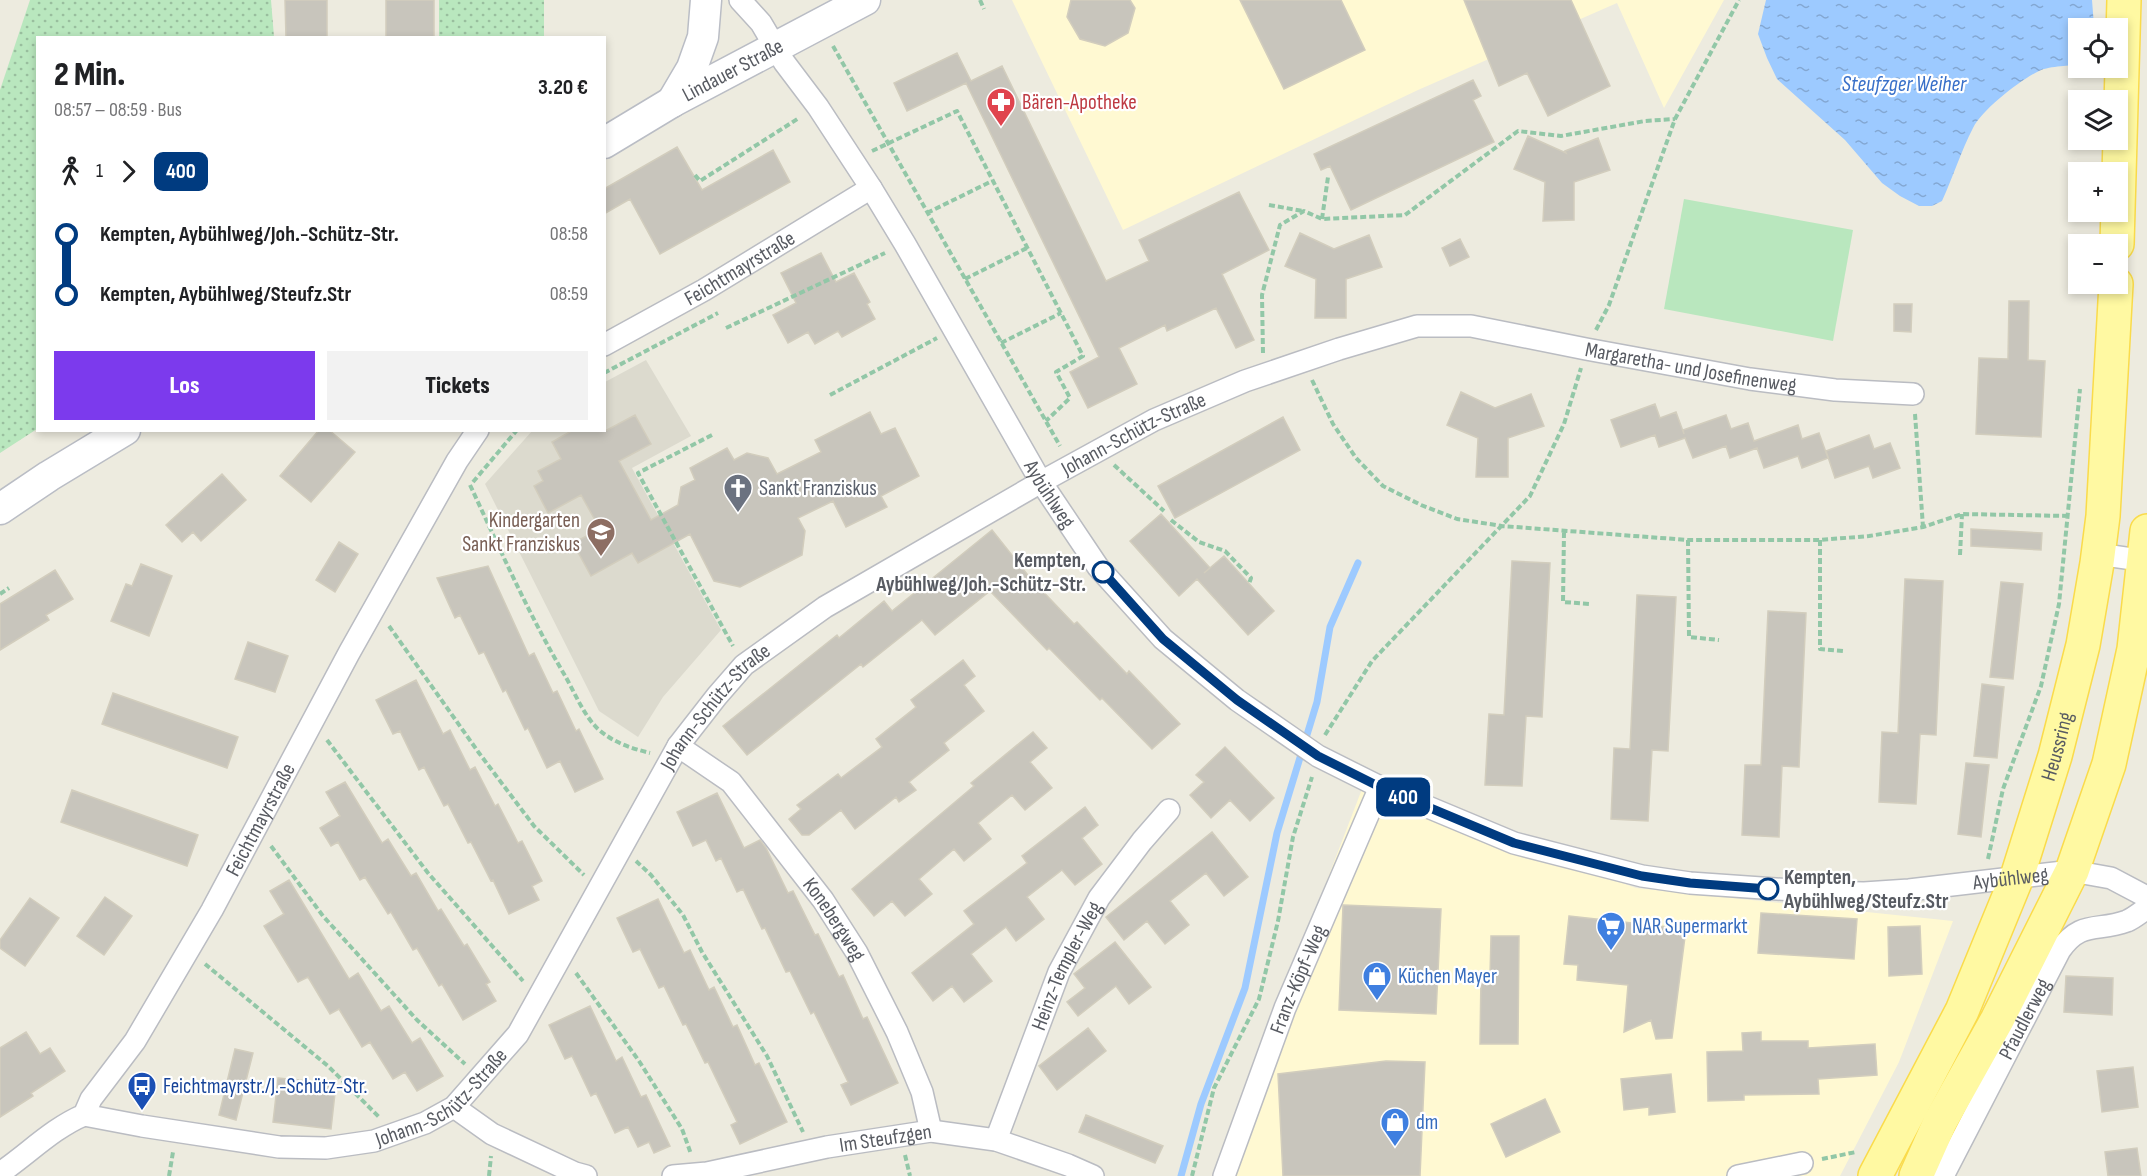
<!DOCTYPE html>
<html lang="de">
<meta charset="utf-8">
<style>
body{margin:0;font-family:"Sofia Sans Condensed",sans-serif;background:#f2f2f2;color:#202124;height:100vh;display:flex;flex-direction:column;font-size:22px;white-space:nowrap}
*{box-sizing:border-box;margin:0}
p{font-size:20px;color:#757577}
.icon{flex:none;width:33px;height:33px;fill:none;stroke:currentColor;stroke-width:2;stroke-linecap:round;stroke-linejoin:round}
.map{position:relative;flex:1;overflow:hidden}
.drawer{position:absolute;left:36px;top:36px;width:570px;height:396px;display:flex;flex-direction:column;background:#fff;border-radius:0px;box-shadow:0 3px 9px #0003}
.drawer>*{flex:none}
.badge{padding:0 12px;border-radius:9px;font-size:21px;line-height:39px}
.fabs{position:absolute;left:2068px;top:18px;display:grid;gap:12px}
.fabs a{display:grid;place-items:center;width:60px;height:60px;border-radius:0px;background:#fff;box-shadow:0 3px 9px #0003;font-size:30px}
.map>.badge{position:absolute;translate:-50% -50%;box-shadow:0 0 0 3px #fff}
.legs{display:flex;align-items:center;gap:9px;height:66px;padding:0 18px;font-size:20px}
.legs p{margin-inline-start:auto}
.head{display:flex;align-items:center;justify-content:space-between;height:102px;padding:0 18px}
h1{font-size:33px;font-weight:800;line-height:45px}
.action{display:flex;gap:12px;margin-top:auto;padding:12px 18px}
.action a{flex:1;height:69px;border-radius:0px;background:#7c3aed;color:#fff;font-size:24px;font-weight:800;line-height:69px;text-align:center}
.action a+a{background:#f2f2f2;color:#202124}
ul{padding:0 18px;list-style:none}
li{display:flex;align-items:center;gap:21px;height:60px;font-size:22px}
li i{display:grid;place-items:center;width:9px;height:100%;margin:0 8px;background:currentColor}
li i::after{content:'';width:15px;height:15px;margin:-8px;border:4px solid;border-radius:50%;background:#fff}
li p{margin-inline-start:auto}
li:first-child i{background:linear-gradient(#0000 50%,currentColor 0)}
li:last-child i{background:linear-gradient(currentColor 50%,#0000 0)}
.map>svg:first-child{display:block}
</style>
<div class="map">
<svg width="2147" height="1176" viewBox="0 0 2147 1176">
<defs>
<pattern id="grass-dots" width="8" height="8" patternUnits="userSpaceOnUse" patternTransform="scale(1.5)"><rect width="8" height="8" fill="#b9e7be"/><path d="M2 2h.1M6 6h.1" fill="none" stroke="#99be9e" stroke-width="1.8" stroke-linecap="round"/></pattern>
<pattern id="water-ripples" width="26" height="14" patternUnits="userSpaceOnUse" patternTransform="scale(1.5)"><rect width="26" height="14" fill="#9dcaff"/><path d="M2 4q2-2 4 0t4 0M15 11q2-2 4 0t4 0" fill="none" stroke="#83a7d2"/></pattern>
</defs>
<rect width="100%" height="100%" fill="#edebdf"/>
<!-- commercial -->
<path fill="#fff9d2" d="M1012 0H1724L1664 108 1617 3 1418 90 1123 230Z
M1362 789 1636 888 1953 921 1899 1062 1840 1176H1219L1279 1005Z"/>
<!-- education -->
<path fill="#dcdace" d="M646 360 691 436 632 468 721 630 663 697 638 737 599 711 485 484 532 431 604 430 605 382Z"/>
<!-- grass -->
<path fill="url(#grass-dots)" d="M30 0H271L274 37 38 38 37 429 0 453V90Z
M439 0H544V37H439Z"/>
<!-- garden -->
<path fill="#b9e7be" d="M1684 199 1853 230 1833 341 1664 309Z"/>
<!-- water -->
<path fill="url(#water-ripples)" d="M1766 0H2092L2094 26 2093 28H2079V63C2071 67 2051 65 2039 71 2020 80 1982 110 1973 128 1961 151 1953 177 1942 201L1932 206H1919L1900 196 1882 183 1845 140 1777 79 1767 58 1758 34Z"/>
<g fill="none" stroke-linecap="round" stroke-linejoin="round">
<!-- stream -->
<path stroke="#9dcaff" stroke-width="7" d="M1181 1176 1201 1104 1245 988 1277 833 1317 702 1330 627 1358 563"/>
</g>
<!-- building -->
<path fill="#c8c5bc" stroke="#d2cdbd" stroke-width="1.5" d="M285 0H327V38H286Z
M386 0H434V38H386Z
M1071 0H1130L1135 8 1128 33 1105 46 1080 39 1067 17Z
M1240 0H1341L1365 50 1284 89Z
M1464 0H1571L1610 86 1548 116 1527 73 1499 86Z
M957 53 971 81 1002 66 1106 281 1149 261 1139 240 1239 192 1269 250 1222 274 1254 340 1236 348 1216 308 1167 331 1165 325 1119 348 1137 384 1088 408 1070 372 1099 357 966 83 907 111 894 83Z
M1473 80 1481 96 1473 100 1494 142 1351 210 1330 166 1321 170 1314 154Z
M1528 136 1566 153 1565 151 1598 138 1610 170 1574 182V220L1543 221 1545 182 1514 169Z
M677 147 702 190 773 150 790 182 660 254 630 199 604 214V189Z
M1300 233 1334 249 1369 235 1382 267 1346 279V318H1315L1316 279 1285 266Z
M1460 239 1469 257 1450 266 1442 248Z
M821 253 836 282 854 273 870 302 867 304 875 319 842 337 838 331 815 344 808 332 788 343 773 315 796 303 781 273Z
M2009 301H2029L2028 360 2045 361 2041 437 1976 434 1979 358 2008 359Z
M1894 304H1912L1911 332 1894 331Z
M1461 392 1495 408 1531 394 1544 426 1508 438V477H1476L1478 438 1447 425Z
M1655 404 1660 418 1676 412 1684 434 1683 430 1726 415 1731 429 1748 423 1754 441 1798 425 1802 439 1819 433 1828 458 1802 468 1798 456 1764 468 1757 448 1730 458 1726 446 1693 458 1685 438 1659 447 1655 435 1621 447 1611 420Z
M870 412 881 434 895 428 919 476 881 496 887 507 846 527 833 501 798 518 805 531 802 555 740 587 714 581 690 534 638 563 632 553 591 576 573 543 600 529 581 495 548 513 534 486 543 481 538 471 561 459 552 442 573 430H607L635 415 651 444 619 461 651 520 678 505 681 487 695 480 690 468 727 448 734 460 747 453 768 458 777 474 821 452 815 440Z
M1283 417 1300 450 1175 518 1158 486Z
M319 430H329L355 452 311 502 280 476Z
M1869 435 1874 449 1890 443 1900 468 1873 478 1869 466 1835 478 1826 451Z
M222 474 246 500 201 541 193 532 182 542 166 525Z
M1161 514 1210 568 1204 573 1224 556 1274 611 1248 635 1197 579 1179 596 1130 541Z
M1971 529 2042 533 2041 550 1971 546Z
M992 530 1031 579 1074 624 1077 622 1127 674 1129 671 1180 724 1152 749 1102 698 1100 700 1049 648 1047 650 990 591 935 635 922 620 863 667 861 664 747 755 723 726 837 635 839 638 884 601 892 611Z
M339 542 358 554 335 592 316 580Z
M1512 561 1550 563 1542 717 1526 716 1522 786 1485 785 1489 714 1504 715Z
M141 564 172 576 149 636 111 621 126 584 132 586Z
M488 566 529 656 534 653 553 693 557 691 576 731 579 729 603 779 575 792 560 761 547 768 528 728 525 730 506 690 503 692 484 652 479 654 460 615 455 618 437 578Z
M55 570 73 599 46 615 49 620 0 650V604Z
M1905 579 1943 581 1936 735 1920 734 1916 804 1879 802 1882 732 1898 733Z
M2001 582 2023 584 2013 679 1990 677Z
M1637 595 1676 597 1668 751 1652 750 1648 821 1611 819 1614 748 1630 749Z
M1768 611 1806 613 1799 767 1782 766 1779 837 1742 835 1745 765H1761Z
M248 642 288 656 275 692 235 679Z
M963 660 975 676 964 685 984 711 944 743 949 750 909 782 916 790 899 802 896 797 855 829 841 810 809 835H802L789 819 801 809 797 805 838 774 841 778 882 747 876 739 916 707 911 700Z
M416 680 443 734 450 730 470 770 475 767 495 806 498 804 518 843 522 841 542 881 532 886 539 900 509 914 493 880 491 881 471 842 468 843 448 804 444 806 424 767 419 770 400 731 393 734 376 700Z
M1982 684 2004 687 1997 758 1974 756Z
M113 693 238 737 227 768 102 724Z
M1033 732 1047 748 1030 762 1052 788 1025 810 1012 795 978 823 991 839 964 861 954 849 919 879 932 894 905 916 892 901 874 916 852 889 974 786 971 783Z
M1225 747 1274 798 1250 821 1230 800 1211 818 1190 795 1204 782 1196 775Z
M1966 763 1989 765 1981 837 1958 834Z
M345 782 382 843 388 839 411 876 416 873 438 911 441 909 464 946 467 944 490 982 486 984 496 1001 463 1020 442 984 439 986 417 948 413 950 391 912 388 914 365 877 360 880 338 842 331 846 320 828 340 816 326 792Z
M72 790 198 835 187 866 61 822Z
M717 793 744 848 760 840 766 848 788 893 793 891 815 935 818 934 839 977 843 975 863 1019 867 1017 898 1083 851 1105 841 1085 848 1082 814 1012 811 1014 790 971 786 972 765 928 762 929 743 889 737 892 721 858 716 861 706 840 693 846 677 812Z
M1085 807 1098 825 1082 838 1102 864 1075 885 1062 870 1027 897 1044 919 1016 941 1006 927 971 954 992 981 964 1002 952 986 933 1001 912 973 974 924 964 911 1027 863 1022 856Z
M1212 832 1248 877 1224 896 1206 873 1170 901 1189 925 1165 944 1147 921 1124 940 1106 917Z
M289 880 349 979 358 973 381 1011 389 1006 412 1043 420 1038 443 1076 417 1091 405 1072 393 1079 370 1042 362 1047 339 1009 330 1014 308 977 298 982 264 926 284 914 270 891Z
M105 897 132 916 104 955 77 936Z
M30 898 59 918 25 966 0 948V940Z
M658 899 684 953 690 950 709 990 714 987 733 1027 737 1025 755 1065 759 1063 787 1122 740 1144 731 1125 737 1122 708 1062 705 1063 686 1024 683 1025 664 986 659 988 640 949 633 952 617 918Z
M1343 905 1441 909 1436 1014 1339 1010Z
M1761 913 1857 919 1854 959 1758 953Z
M1569 916 1686 929 1672 1038 1656 1039 1651 1020 1624 1032 1628 985 1577 980 1578 965 1564 964Z
M1920 926 1922 974 1889 976 1888 927Z
M1491 936H1519L1518 1044H1480L1481 976H1490Z
M1115 942 1151 987 1129 1004 1116 986 1078 1016 1067 1002 1085 988 1074 974Z
M2066 976 2113 978 2112 1015 2064 1012Z
M590 1006 616 1061 622 1057 641 1097 646 1095 670 1146 654 1153 649 1142 638 1147 628 1127 615 1133 596 1093 591 1096 572 1056 565 1059 549 1025Z
M1088 1028 1106 1051 1057 1090 1039 1066Z
M26 1032 40 1054 50 1048 65 1071 31 1093 33 1096 0 1117V1048Z
M1761 1032V1041H1808V1048L1875 1044 1877 1075 1818 1079 1819 1094 1744 1095V1100L1708 1101 1707 1052 1743 1051 1742 1033Z
M235 1049 253 1053 236 1120 219 1115Z
M1386 1061 1425 1062 1420 1176H1283L1278 1074Z
M2133 1067 2138 1107 2102 1112 2097 1071Z
M1671 1074 1675 1112 1649 1115V1107L1624 1110 1621 1079Z
M278 1078 336 1084 331 1129 273 1122Z
M1545 1099 1560 1132 1506 1157 1491 1124Z
M1086 1115 1163 1146 1155 1163 1079 1132Z
M2137 1148 2141 1176H2108L2105 1152Z"/>
<g fill="none" stroke-linecap="round" stroke-linejoin="round">
<!-- street casing -->
<g stroke="#babcc2" stroke-width="24">
<g id="street">
<path id="s1" d="M740 0 761 23 784 62 818 107 871 188 905 244 1041 482 1098 567 1163 639 1237 700 1318 756 1380 787 1514 843 1642 876 1690 883 1821 892 1864 893 1909 890 2072 871 2111 878 2147 897"/>
<path id="s2" d="M604 345 704 290 871 188"/>
<path d="M2098 554 2147 561"/>
<path id="s3" d="M678 746 731 782 823 900 857 953 897 1032 922 1092 931 1131"/>
<path d="M454 1107 492 1134 575 1173 586 1176"/>
<path id="s4" d="M84 1115 142 1126 279 1147 326 1148 374 1141 425 1123 454 1107 518 1034 678 746 717 696 744 665 825 607 1041 482 1154 420 1245 381 1339 349 1417 326H1471L1586 349 1750 379 1835 390 1913 394"/>
<path id="s5" d="M996 1140 1059 972 1099 898 1142 841 1169 810"/>
<path id="s6" d="M0 1173C28 1154 53 1128 84 1115L91 1099 135 1041 212 910 349 653 457 461 478 430"/>
<path id="s7" d="M673 1176 707 1173 827 1147 931 1131 996 1140 1068 1165 1093 1176"/>
<path id="s8" d="M1224 1176 1285 1008 1380 787"/>
<path d="M1738 1176 1802 1163"/>
<path id="s9" d="M1943 1176 2060 950C2081 920 2097 932 2127 921 2134 918 2141 912 2147 908"/>
</g>
</g>
<!-- secondary casing -->
<g stroke="#babdc5" stroke-width="33">
<g id="secondary">
<path d="M672 102 692 68 703 37 706 0"/>
<path id="s10" d="M604 143 672 102 865 0"/>
<path d="M0 509 49 476 125 430"/>
</g>
</g>
<!-- primary casing -->
<g stroke="#fadb4b" stroke-width="36">
<g id="primary">
<path d="M2117 244 2124 0"/>
<path id="s11" d="M1875 1176 1962 1011 2017 877 2055 756 2083 645 2097 563 2103 516 2116 284"/>
<path d="M1916 1176 1940 1122 1997 1020 2072 871 2109 764 2134 649 2147 531"/>
</g>
</g>
<!-- path -->
<path stroke="#92c7a7" stroke-width="4" stroke-dasharray="6 3" stroke-linecap="butt" d="M980 0 984 9
M833 46 1060 446
M872 151 957 111 1083 356 1056 372 1070 398 1046 421
M695 175 700 181 799 118
M1269 205 1303 211
M927 213 992 181
M1322 219 1328 177
M965 279 1027 248
M726 328 885 253
M1596 330 1609 305 1675 119 1739 0
M1001 343 1061 313
M1263 353 1262 295 1280 225 1304 211 1322 219 1405 215 1518 131 1561 136 1645 121 1675 119
M604 373 718 313
M1312 380 1333 424 1356 458 1383 486 1421 505 1457 519 1502 526 1688 540H1820L1869 536 1923 527 1962 514 2069 516
M830 395 937 338
M1915 414 1923 527
M712 435 638 473 733 646
M1114 465 1164 511
M473 482 517 430
M470 485C500 549 528 613 564 674 574 691 583 714 597 728 612 742 630 748 650 753
M1171 520 1199 542 1225 551 1251 578 1249 584
M1564 532 1563 602 1590 604
M1688 540 1689 637 1719 640
M1820 540V649L1843 651
M1960 555 1962 514
M0 594 9 588
M389 626 479 753 534 826 584 875
M1325 735 1372 661 1530 496 1564 424 1581 368
M327 740 428 873 523 981
M271 846 323 916 417 1020 465 1064
M1988 859 2003 789 2041 686 2059 604 2080 389
M636 861 651 875 683 915 702 952 767 1056 803 1132
M205 964 328 1066 379 1117
M576 973 639 1061 682 1129 691 1154
M905 1155 910 1176
M1822 1159 1856 1152
M169 1176 173 1152
M489 1176 491 1156
M1192 1176 1214 1088 1259 999 1278 921 1293 837 1312 777"/>
<!-- street -->
<use href="#street" stroke="#fff" stroke-width="21"/>
<!-- secondary -->
<use href="#secondary" stroke="#fff" stroke-width="30"/>
<!-- primary -->
<use href="#primary" stroke="#fff9a2" stroke-width="33"/>
</g>
<g fill="none" stroke-linecap="round" stroke-linejoin="round">
<!-- line-1 casing -->
<g stroke="#fff" stroke-width="14">
<path id="line-1" d="M1103 572 1163 639 1237 700 1318 756 1380 787 1514 843 1642 876 1690 883 1768 889"/>
</g>
<!-- line-1 -->
<use href="#line-1" stroke="#003b80" stroke-width="9"/>
</g>
<!-- icons -->
<defs>
<g id="pharmacy-pin" transform="scale(1.5)"><path d="M0 17L-7.5 6A9.5 9.5 0 1 1 7.5 6Z" fill="#e0444e" stroke="#fff"/><path d="M-2-6h4v4h4v4h-4v4h-4v-4h-4v-4h4Z" fill="#fff"/></g>
<g id="church-pin" transform="scale(1.5)"><path d="M0 17L-7.5 6A9.5 9.5 0 1 1 7.5 6Z" fill="#6b7280" stroke="#fff"/><path d="M-1.2-6h2.4v3.5h3.3v2.4h-3.3V6h-2.4V-.1h-3.3v-2.4h3.3Z" fill="#fff"/></g>
<g id="school-pin" transform="scale(1.5)"><path d="M0 17L-7.5 6A9.5 9.5 0 1 1 7.5 6Z" fill="#8d6e63" stroke="#fff"/><path d="M0-5L7-2L0 1L-7-2ZM-4 1L0 2.5L4 1V4Q0 6-4 4Z" fill="#fff"/></g>
<g id="supermarket-pin" transform="scale(1.5)"><path d="M0 17L-7.5 6A9.5 9.5 0 1 1 7.5 6Z" fill="#3f7fe0" stroke="#fff"/><path d="M-6-5.5h2.5l.6 2H6L4.5 2H-2.5L-4.4-4H-6ZM-1.5 3.2a1.3 1.3 0 1 0 .1 0ZM3 3.2a1.3 1.3 0 1 0 .1 0Z" fill="#fff"/></g>
<g id="shop-pin" transform="scale(1.5)"><path d="M0 17L-7.5 6A9.5 9.5 0 1 1 7.5 6Z" fill="#3f7fe0" stroke="#fff"/><path d="M-5-2.5h2.3a2.7 3.5 0 0 1 5.4 0H5L5.5 6h-11ZM-1.5-2.5h3a1.5 2.3 0 0 0-3 0Z" fill="#fff"/></g>
<g id="bus-pin" transform="scale(1.5)"><path d="M0 17L-7.5 6A9.5 9.5 0 1 1 7.5 6Z" fill="#1a4fb4" stroke="#fff"/><path d="M-5-6H5V4H4V6H2V4H-2V6H-4V4H-5ZM-3.5-4V0h7V-4ZM-3.5 1.2v1.5H-2V1.2ZM2 1.2v1.5H3.5V1.2Z" fill="#fff"/></g>
</defs>
<g fill-rule="evenodd">
<use href="#pharmacy-pin" x="1001" y="102"/>
<use href="#church-pin" x="738" y="488"/>
<use href="#school-pin" x="601" y="532"/>
<use href="#supermarket-pin" x="1611" y="926"/>
<use href="#shop-pin" x="1377" y="976"/>
<use href="#bus-pin" x="142" y="1086"/>
<use href="#shop-pin" x="1395" y="1122"/>
</g>
<!-- markers -->
<g fill="#fff" stroke="#003b80" stroke-width="3">
<circle cx="1103" cy="572" r="10"/>
<circle cx="1768" cy="889" r="10"/>
</g>
<g text-anchor="middle" stroke-width="4.5" stroke-linejoin="round" paint-order="stroke">
<!-- street labels -->
<g font-size="21" fill="#585b62" stroke="#fff">
<text dy="7" stroke="none"><textPath href="#s10" startOffset="148">Lindauer Straße</textPath></text>
<text dy="7" stroke="none"><textPath href="#s2" startOffset="156">Feichtmayrstraße</textPath></text>
<text dy="7" stroke="none"><textPath href="#s4" startOffset="1947">Margaretha- und Josefinenweg</textPath></text>
<text dy="7" stroke="none"><textPath href="#s4" startOffset="1365">Johann-Schütz-Straße</textPath></text>
<text dy="7" stroke="none"><textPath href="#s1" startOffset="584">Aybühlweg</textPath></text>
<text dy="7" stroke="none"><textPath href="#s4" startOffset="861">Johann-Schütz-Straße</textPath></text>
<text dy="7" stroke="none"><textPath href="#s11" startOffset="468">Heussring</textPath></text>
<text dy="7" stroke="none"><textPath href="#s6" startOffset="447">Feichtmayrstraße</textPath></text>
<text dy="7" stroke="none"><textPath href="#s1" startOffset="1680">Aybühlweg</textPath></text>
<text dy="7" stroke="none"><textPath href="#s3" startOffset="236">Konebergweg</textPath></text>
<text dy="7" stroke="none"><textPath href="#s5" startOffset="188">Heinz-Templer-Weg</textPath></text>
<text dy="7" stroke="none"><textPath href="#s8" startOffset="210">Franz-Köpf-Weg</textPath></text>
<text dy="7" stroke="none"><textPath href="#s9" startOffset="177">Pfaudlerweg</textPath></text>
<text dy="7" stroke="none"><textPath href="#s4" startOffset="375">Johann-Schütz-Straße</textPath></text>
<text dy="7" stroke="none"><textPath href="#s7" startOffset="216">Im Steufzgen</textPath></text>
</g>
<!-- health labels -->
<g font-size="21" fill="#be3a42" stroke="#fff" text-anchor="start">
<text x="1022" y="109">Bären-Apotheke</text>
</g>
<!-- worship labels -->
<g font-size="21" fill="#5b616d" stroke="#fff" text-anchor="start">
<text x="759" y="495">Sankt Franziskus</text>
</g>
<!-- education labels -->
<g font-size="21" fill="#785e54" stroke="#fff" text-anchor="end">
<text x="580" y="527">Kindergarten<tspan x="580" dy="24">Sankt Franziskus</tspan></text>
</g>
<!-- stop labels -->
<g font-size="21" font-weight="bold" fill="#585b62" stroke="#fff" text-anchor="end">
<text x="1086" y="567">Kempten,<tspan x="1086" dy="24">Aybühlweg/Joh.-Schütz-Str.</tspan></text>
<text x="1784" y="884" text-anchor="start">Kempten,<tspan x="1784" dy="24">Aybühlweg/Steufz.Str</tspan></text>
</g>
<!-- shop labels -->
<g font-size="21" fill="#366cbe" stroke="#fff" text-anchor="start">
<text x="1632" y="933">NAR Supermarkt</text>
<text x="1398" y="983">Küchen Mayer</text>
<text x="1416" y="1129">dm</text>
</g>
<!-- transit labels -->
<g font-size="21" fill="#164399" stroke="#fff" text-anchor="start">
<text x="163" y="1093">Feichtmayrstr./J.-Schütz-Str.</text>
</g>
<!-- water labels -->
<g font-size="22" font-style="italic" fill="#3970c9" stroke="#fff">
<text x="1904" y="91">Steufzger Weiher</text>
</g>
</g>
</svg>
<div class="fabs">
<a><svg class="icon" aria-label="locate" viewBox="0 0 24 24"><circle cx="12" cy="12" r="6"/><path d="M12 2v4M12 18v4M2 12h4M18 12h4"/></svg></a>
<a><svg class="icon" aria-label="layers" viewBox="0 0 24 24"><path d="M12 4l9 5-9 5-9-5zM3 14l9 5 9-5"/></svg></a>
<a>+</a>
<a>−</a>
</div>
<b class="badge" style="left:1403px;top:797px;background:#003b80;color:#fff">400</b>
<section class="drawer">
<div class="head"><div><h1>2 Min.</h1><p>08:57 – 08:59 · Bus</p></div><b>3.20 €</b></div>
<div class="legs"><svg class="icon" aria-label="walk" viewBox="0 0 24 24"><circle cx="13" cy="4" r="2"/><path d="M13 8l-2 6 4 7M11 14l-3 7M7 12l3-4h3l4 4"/></svg>1<svg class="icon" aria-label="forward" viewBox="0 0 24 24"><path d="M9 5l7 7-7 7"/></svg><b class="badge" style="background:#003b80;color:#fff">400</b></div>
<ul>
<li><i style="color:#003b80"></i><b>Kempten, Aybühlweg/Joh.-Schütz-Str.</b><p>08:58</p></li>
<li><i style="color:#003b80"></i><b>Kempten, Aybühlweg/Steufz.Str</b><p>08:59</p></li>
</ul>
<div class="action"><a>Los</a><a>Tickets</a></div>
</section>
</div>
